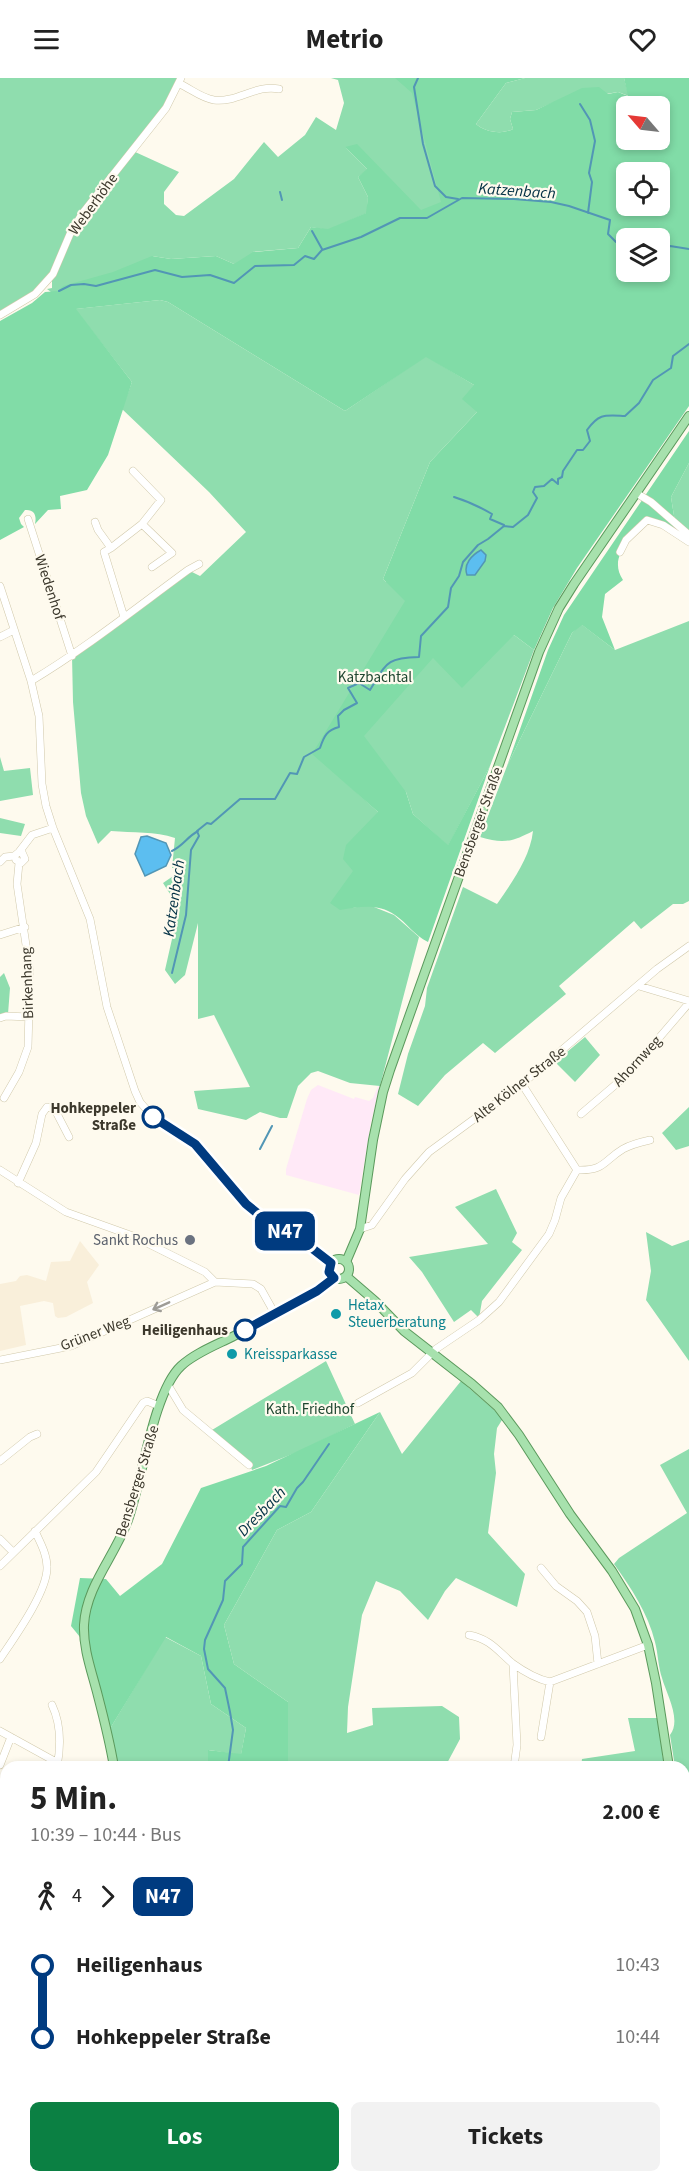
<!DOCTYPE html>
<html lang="de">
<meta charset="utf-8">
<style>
body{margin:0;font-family:"Source Sans 3",sans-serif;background:#f2f2f2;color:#222;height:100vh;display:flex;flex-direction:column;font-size:22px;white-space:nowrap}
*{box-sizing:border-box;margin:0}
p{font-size:20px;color:#767676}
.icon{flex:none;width:33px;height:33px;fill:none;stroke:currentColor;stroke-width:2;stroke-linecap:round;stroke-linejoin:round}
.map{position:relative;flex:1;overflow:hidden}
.details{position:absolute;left:0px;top:1683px;width:690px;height:422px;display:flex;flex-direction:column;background:#fff;border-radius:18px 18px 0 0;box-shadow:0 3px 9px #0003}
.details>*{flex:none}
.badge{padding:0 12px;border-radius:9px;font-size:21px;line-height:39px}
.needle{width:39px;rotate:298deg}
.fabs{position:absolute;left:616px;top:18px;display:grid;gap:12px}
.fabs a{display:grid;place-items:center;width:54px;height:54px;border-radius:9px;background:#fff;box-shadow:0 3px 9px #0003;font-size:30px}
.map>.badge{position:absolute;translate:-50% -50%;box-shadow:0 0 0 3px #fff}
.legs{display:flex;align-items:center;gap:9px;height:66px;padding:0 30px;font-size:20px}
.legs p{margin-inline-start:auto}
.headline{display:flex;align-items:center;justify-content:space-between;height:102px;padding:0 30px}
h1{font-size:33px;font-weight:700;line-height:45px}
.cta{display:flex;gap:12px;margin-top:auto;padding:12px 30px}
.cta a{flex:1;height:69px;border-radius:9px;background:#0b8043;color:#fff;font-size:24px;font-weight:700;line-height:69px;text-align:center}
.cta a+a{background:#f2f2f2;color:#222}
ul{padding:0 30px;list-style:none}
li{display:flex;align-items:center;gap:21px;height:72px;font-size:22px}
li i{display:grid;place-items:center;width:9px;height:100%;margin:0 8px;background:currentColor}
li i::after{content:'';width:15px;height:15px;margin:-8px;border:4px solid;border-radius:50%;background:#fff}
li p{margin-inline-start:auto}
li:first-child i{background:linear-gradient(#0000 50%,currentColor 0)}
li:last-child i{background:linear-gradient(currentColor 50%,#0000 0)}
header{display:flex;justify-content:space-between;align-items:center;height:78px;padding:0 30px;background:#fff;font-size:27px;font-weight:700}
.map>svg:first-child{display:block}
</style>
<header><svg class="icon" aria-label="menu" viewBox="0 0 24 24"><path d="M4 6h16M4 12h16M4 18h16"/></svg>Metrio<svg class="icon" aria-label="heart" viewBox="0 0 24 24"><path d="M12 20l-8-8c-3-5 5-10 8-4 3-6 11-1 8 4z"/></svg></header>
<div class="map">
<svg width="689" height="2104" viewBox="0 0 689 2104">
<rect width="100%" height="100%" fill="#fefaee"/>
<!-- commercial -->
<path fill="#ffe9f7" d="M318 1007 354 1021 355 1019 369 1023 373 1020 378 1008 380 1009 371 1044 359 1117 286 1097V1091L307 1021 311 1012Z"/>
<!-- education -->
<path fill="#f9efda" d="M80 1163 99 1187 87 1204 93 1225 66 1239 58 1240 55 1238 53 1225 44 1223 20 1228 26 1267 0 1273V1206L16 1203 20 1198 27 1197 46 1203 51 1184 70 1183Z"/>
<!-- green -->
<path fill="#8fddae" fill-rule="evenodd" d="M0 0H178L166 30 133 73 179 94 164 114V126L176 137 184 138 234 101 264 64 278 79 305 57 316 39 336 52 344 25 338 2 331 0H434L423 25 599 123 660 160H627L177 223 51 214 47 211 52 210V197L33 214 0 233ZM345 69 411 123 294 175 252 174 298 170 311 149 328 152 367 135 368 119 358 99 368 92ZM152 178 171 181 216 178 234 186 162 184Z
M525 0H624L629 18 618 14 552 25 536 32 512 34 510 41 513 51C502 57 485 54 476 46L506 5Z
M160 222 168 224 345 333 426 278 474 307 477 334 430 384 383 501 386 504 466 479 433 580 514 557 534 572 490 688 448 768 413 736 406 714 321 682 378 734 372 823 351 830 369 827 394 837 419 859 380 1008 350 1005 318 993 311 995 298 1008 287 1040H280L260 1034 246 1042 198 1031 194 1013 250 1009 214 937 198 941V845L185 897 175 906 165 892 179 830 163 805 182 792 181 789 172 790 175 760C155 753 133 755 111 753L98 766 86 738 81 715 73 624 72 578 188 492 200 498 246 454 209 414 122 331 132 304 75 231Z
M689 385V457L675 444 671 419Z
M689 543V823L683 826H673L641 851 634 843 559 908 566 916 495 975 483 965 445 997 418 1028 398 1016 408 976 425 928 427 910 463 809 497 826C512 804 530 780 533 753 512 764 503 766 480 759L507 688 572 555 581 546 615 572Z
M0 679 4 693 30 690 33 717 0 723Z
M0 740 25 746 21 758 0 755Z
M4 895 10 910 8 936 0 937V899Z
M585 959 600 977 575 1004 555 984Z
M689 1029V1068L676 1072 662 1055Z
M496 1111 517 1155 512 1164 522 1172 482 1223 479 1240 471 1232 454 1244 422 1194 409 1179 488 1166 455 1129Z
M646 1154 672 1168 689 1162V1283L646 1222 651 1193Z
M326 1283 355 1346 300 1373 252 1392 249 1384 212 1352Z
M461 1303 501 1338 502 1342 497 1350 494 1376 496 1395 488 1455 525 1496 517 1529 456 1500 445 1513 428 1542 400 1513 376 1503 362 1537 348 1629 347 1655 373 1647 372 1630 442 1628 459 1639 460 1661 445 1689H288V1624L234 1586 224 1547 277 1452 311 1434 380 1334 402 1376Z
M689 1371V1774L684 1745V1689H675L670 1657C682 1642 666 1615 662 1600 658 1588 658 1575 655 1564 648 1535 631 1510 614 1486L619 1480 687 1435 660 1387Z
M165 1559 201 1578 211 1626 246 1650 241 1677 209 1672 208 1689H114L108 1654Z
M628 1640H658L664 1689H581L582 1681 635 1673Z
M251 2098 312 2099 325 2104H247Z
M393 2099H529L525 2104H393L395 2100Z"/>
<!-- forest -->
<path fill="#81dca7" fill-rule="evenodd" d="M395 0H525L506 5 476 46C485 54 502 57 513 51L510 41 512 34 536 32 582 10 599 9 608 16 618 14 628 18 624 0H689V328L577 490 553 530 534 572 514 557 462 610 433 580 364 658 406 714 413 736 448 767 490 688 428 864C414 857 407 845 395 837 377 825 360 829 340 832L330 825 353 793 343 781 346 767 378 734 312 676 405 523 383 501 430 384 477 334 462 321 474 307 426 279 345 333 168 224 160 222 76 231 132 304 108 377 87 412 60 418 61 431 48 432 35 446C37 437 34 431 25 432L19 440 21 446 24 449 0 462V243L32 225 45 214 58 213 63 208 113 194 152 178 171 181 216 178 234 186 253 174 298 170 311 149 328 151 366 135 368 119 358 99 367 91 345 69 357 66 421 132 441 124 412 15ZM627 28H660V62H627ZM627 94H660V128H627ZM627 160H660V194H627Z
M689 353V385L671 419 675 444 689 464 647 442C633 459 607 478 623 502L605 516 602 539 615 572 582 547 572 555 507 688 548 572 564 537Z
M380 1334 311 1434 277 1452 224 1547 234 1586 288 1624V1689H208V1672L241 1676 246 1650 211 1626 201 1578 166 1559 108 1654 84 1564 71 1548 80 1500 106 1501 120 1518 162 1486 201 1410 266 1388Z
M688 1828 689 2104H525L529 2098H684V1830Z
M6 1841V2098L251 2099 247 2104H0V1847Z
M393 2098 395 2100 393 2104H325L312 2099Z"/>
<!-- water -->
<path fill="#5cbef0" stroke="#5296b5" stroke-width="1.5" d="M481 472 486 477 485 483 475 497H467C463 486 472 477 481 472Z
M147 758 166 765 171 777 166 788 145 798 135 776 141 759Z"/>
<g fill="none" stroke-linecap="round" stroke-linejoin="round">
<!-- stream -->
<path stroke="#5296b5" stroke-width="2" d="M418 0 414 9 423 66 435 108 446 119 458 121
M580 26 590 42 595 63 589 95 592 104 588 135
M280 114 282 122
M312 153 322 171
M660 169 670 168 689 171
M59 213 71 207 84 206 96 208 155 192 182 199 210 197 234 205 255 188 294 187 305 178 314 181 322 172 361 159 400 140H427L462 120 514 121 551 124 569 128 610 142 608 156 616 164 627 167
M454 419C467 423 480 429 492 436L490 441 504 447
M172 773C184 767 187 759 198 753
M172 895 186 837 191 772 199 758 197 753 207 745 211 746 240 721H275L290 695 297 696 304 679 320 670C324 658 327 652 339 649L338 638 344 632 357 625 348 610 359 605 370 612C387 585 385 580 419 579L421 558 448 529 451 510 459 498 463 484 478 467 488 461 504 448 513 449 528 437 537 420 533 414 535 409 544 408 552 401 558 406V401L562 399 563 393 577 372H583L590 363 587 352C599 335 605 337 625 338L639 325 653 302 671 290 673 278 689 266
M260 1071 272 1048
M228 1689 233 1652 230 1634 225 1610 208 1591 204 1571 205 1562 223 1522 225 1503 242 1486 243 1469 280 1428 286 1429 297 1410 303 1404 329 1366
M0 2061 6 2053
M331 2098 345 2104
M583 2104 586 2098"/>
<!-- minor casing -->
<g stroke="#d1c9ab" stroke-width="8">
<path id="minor" d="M180 6C191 11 201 20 214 22 237 25 256 6 279 11
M0 237 35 216 53 196 70 156 82 136 166 30 181 0
M636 415 651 424 689 457
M28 441 72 578
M95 444 98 452 111 470 104 474 124 539
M142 446 172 475 152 489
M111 470 142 446 161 422 133 393
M620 474 626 462 647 442 663 447 689 464
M0 508 31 603 39 638 42 706 46 728 53 750 90 841 107 929 135 1013 140 1024 153 1039 195 1066 247 1126 262 1139 300 1161 331 1185
M0 559 14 552
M31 603C86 570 136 530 188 492L199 486
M16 782 21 785 25 781 21 772
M0 784 5 779 14 778 19 774 32 757 53 750
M0 857 25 849
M639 908 689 923
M0 940 6 938 29 939
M522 1006 577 1092
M4 1020 19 994 28 969 30 894 17 806 19 785
M581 1036 628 996 689 925
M0 1092 66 1134 133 1158 205 1194 215 1204
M577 1092C605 1093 603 1083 623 1071 632 1066 641 1064 650 1062
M18 1105 36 1065 42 1036 47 1029 54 1030 69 1059
M360 1151 372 1147 405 1101 429 1074 522 1006 657 891 689 868
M0 1282 71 1268 215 1204 253 1206 261 1211 275 1236
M168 1307 183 1332 249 1387
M358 1325 412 1295 436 1271 479 1242 499 1224 549 1156 555 1142 561 1120 577 1092
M0 1383 30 1359 37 1356
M0 1461 13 1474
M0 1488 96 1394 143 1325 147 1323 159 1328
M541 1490 556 1508 577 1523 587 1534 595 1558 598 1586
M469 1557C490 1561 497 1572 512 1585 523 1593 537 1601 550 1604L648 1567
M0 1581C14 1560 48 1513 47 1489 47 1476 40 1464 35 1453
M513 1586 517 1667 514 1689
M52 1627C61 1646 61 1668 57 1689
M0 1653 58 1685
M541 1659 550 1604
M0 1687 11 1659
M0 1810 6 1802"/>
</g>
<!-- major casing -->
<g stroke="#5b995c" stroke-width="10">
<path id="major" d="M329 1191a10 10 0 1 1 20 0a10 10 0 1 1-20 0Z
M346 1184 360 1151 373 1062 383 1014 390 992 539 574 559 530 574 506 689 338
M346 1198 375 1223 404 1253 472 1306 498 1329 519 1357 570 1436 612 1493 635 1531 648 1567 656 1605 669 1689
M114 1689C110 1665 104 1641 98 1618 92 1594 83 1571 84 1547 86 1508 115 1478 128 1442 142 1404 153 1314 181 1288 195 1275 216 1267 232 1259 261 1244 289 1229 317 1213L334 1200
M684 1781 689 1812
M0 1941 6 1932"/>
</g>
<!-- minor -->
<use href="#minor" stroke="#fff" stroke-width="7"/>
<!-- major -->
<use href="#major" stroke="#a7e1ad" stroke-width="8"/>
</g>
<!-- one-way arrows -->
<defs><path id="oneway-shaft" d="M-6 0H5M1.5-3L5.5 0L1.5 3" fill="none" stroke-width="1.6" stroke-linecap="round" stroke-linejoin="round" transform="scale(1.5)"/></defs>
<use stroke="#9e9c96" href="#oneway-shaft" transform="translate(161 1228) rotate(156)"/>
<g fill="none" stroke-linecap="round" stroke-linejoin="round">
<!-- line-1 casing -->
<g stroke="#fff" stroke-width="14">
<path id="line-1" d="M153 1039 195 1066 246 1126 262 1139 300 1161 331 1185 329 1194 334 1200 317 1213 245 1252"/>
</g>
<!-- line-1 -->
<use href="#line-1" stroke="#003b80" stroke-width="9"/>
</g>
<!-- markers -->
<g fill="#fff" stroke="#003b80" stroke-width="3">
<circle cx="153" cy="1039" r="10"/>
<circle cx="245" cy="1252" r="10"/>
</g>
<circle fill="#6b7280" stroke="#fefaee" stroke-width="2" cx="190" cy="1162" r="6"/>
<g fill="#0f9aa8" stroke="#fefaee" stroke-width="2">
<circle cx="336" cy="1236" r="6"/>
<circle cx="232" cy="1276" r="6"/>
</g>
<g text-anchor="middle" stroke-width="4.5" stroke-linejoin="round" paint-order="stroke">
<!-- street labels -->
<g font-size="15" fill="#3c382c" stroke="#fefaee">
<text transform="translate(93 126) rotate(-54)" y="5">Weberhöhe</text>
<text transform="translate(50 509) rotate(72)" y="5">Wiedenhof</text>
<text transform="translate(478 744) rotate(-70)" y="5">Bensberger Straße</text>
<text transform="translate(27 905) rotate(-92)" y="5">Birkenhang</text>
<text transform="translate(637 983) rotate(-47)" y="5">Ahornweg</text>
<text transform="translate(519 1006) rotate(-38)" y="5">Alte Kölner Straße</text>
<text transform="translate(95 1255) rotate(-21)" y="5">Grüner Weg</text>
<text transform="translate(137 1403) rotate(-73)" y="5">Bensberger Straße</text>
</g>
<!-- park labels -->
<g font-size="15" fill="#1f4630" stroke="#fefaee">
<text x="375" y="604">Katzbachtal</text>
<text x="310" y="1336">Kath. Friedhof</text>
</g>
<!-- stop labels -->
<g font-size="15" font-weight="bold" fill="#3c382c" stroke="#fefaee" text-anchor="end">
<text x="136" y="1035">Hohkeppeler<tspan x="136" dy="17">Straße</tspan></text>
<text x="228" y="1257">Heiligenhaus</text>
</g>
<!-- worship labels -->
<g font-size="15" fill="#5b616d" stroke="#fefaee" text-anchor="end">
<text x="178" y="1167">Sankt Rochus</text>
</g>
<!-- culture labels -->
<g font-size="15" fill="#0d838f" stroke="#fefaee" text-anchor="start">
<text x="348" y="1232">Hetax<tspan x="348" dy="17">Steuerberatung</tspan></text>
<text x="244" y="1281">Kreissparkasse</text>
</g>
<!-- water labels -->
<g font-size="16" font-style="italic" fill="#012f43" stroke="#fefaee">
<text transform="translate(517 112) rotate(4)" y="6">Katzenbach</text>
<text transform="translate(173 820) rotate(-82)" y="6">Katzenbach</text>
<text transform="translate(261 1433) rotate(-46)" y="6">Dresbach</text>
</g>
</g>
</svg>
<div class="fabs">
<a><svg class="needle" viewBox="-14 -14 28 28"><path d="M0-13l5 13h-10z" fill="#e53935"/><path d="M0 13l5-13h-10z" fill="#767676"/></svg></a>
<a><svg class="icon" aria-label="locate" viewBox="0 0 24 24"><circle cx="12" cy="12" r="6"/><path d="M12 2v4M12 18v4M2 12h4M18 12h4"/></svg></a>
<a><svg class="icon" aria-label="layers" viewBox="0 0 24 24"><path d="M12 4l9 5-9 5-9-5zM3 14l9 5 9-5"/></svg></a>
</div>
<b class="badge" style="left:285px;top:1153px;background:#003b80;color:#fff">N47</b>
<section class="details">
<div class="headline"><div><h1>5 Min.</h1><p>10:39 – 10:44 · Bus</p></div><b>2.00 €</b></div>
<div class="legs"><svg class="icon" aria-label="walk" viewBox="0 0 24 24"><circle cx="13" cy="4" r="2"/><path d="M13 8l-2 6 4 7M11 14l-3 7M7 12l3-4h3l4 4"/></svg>4<svg class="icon" aria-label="forward" viewBox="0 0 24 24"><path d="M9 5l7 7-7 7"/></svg><b class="badge" style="background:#003b80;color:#fff">N47</b></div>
<ul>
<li><i style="color:#003b80"></i><b>Heiligenhaus</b><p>10:43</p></li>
<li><i style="color:#003b80"></i><b>Hohkeppeler Straße</b><p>10:44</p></li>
</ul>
<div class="cta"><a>Los</a><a>Tickets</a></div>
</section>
</div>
